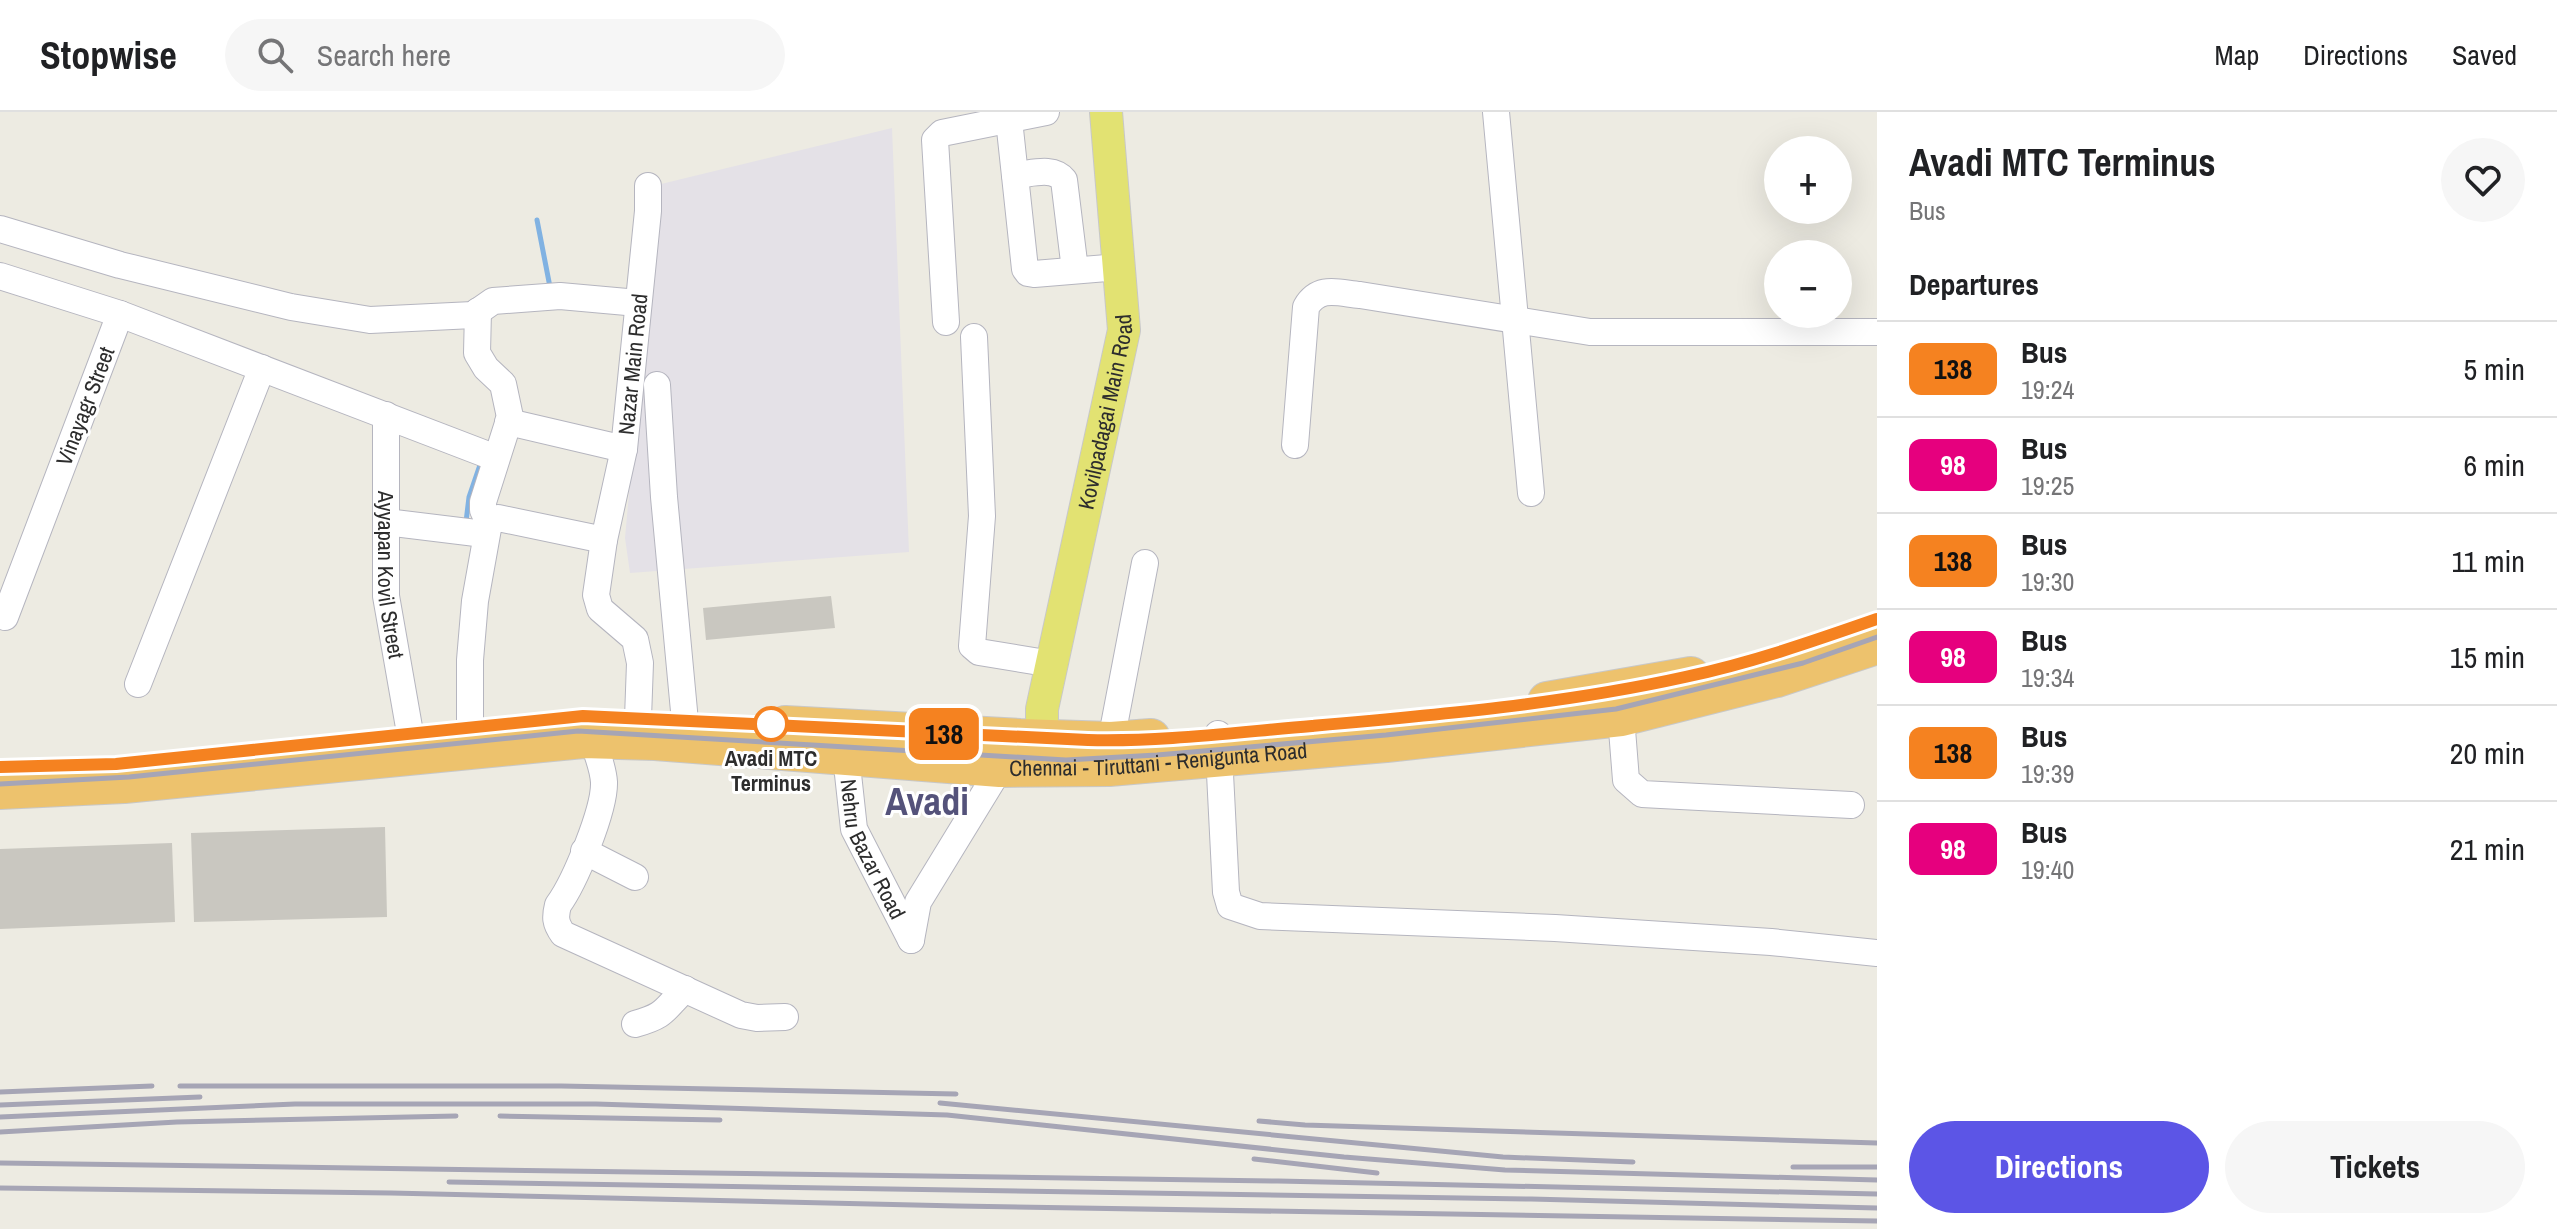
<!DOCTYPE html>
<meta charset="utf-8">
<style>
body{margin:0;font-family:"Archivo Narrow",sans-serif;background:#f6f6f6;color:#202124;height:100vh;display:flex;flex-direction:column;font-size:30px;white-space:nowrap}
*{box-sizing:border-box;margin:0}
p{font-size:26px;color:#757577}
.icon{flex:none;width:44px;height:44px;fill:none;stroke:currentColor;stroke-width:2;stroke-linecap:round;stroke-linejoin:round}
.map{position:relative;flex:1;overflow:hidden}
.sheet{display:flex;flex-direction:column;background:#fff;width:680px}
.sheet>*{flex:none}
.badge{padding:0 16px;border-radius:12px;font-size:28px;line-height:52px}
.buttons{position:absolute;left:1764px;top:24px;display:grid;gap:16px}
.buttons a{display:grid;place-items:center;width:88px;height:88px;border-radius:50%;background:#fff;box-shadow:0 8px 32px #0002;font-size:40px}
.map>.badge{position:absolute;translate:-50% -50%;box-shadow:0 0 0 4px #fff}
h2{padding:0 32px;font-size:30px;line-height:72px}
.round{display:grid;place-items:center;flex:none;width:84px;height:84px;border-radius:42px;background:#f6f6f6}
.overview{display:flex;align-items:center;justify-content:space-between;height:136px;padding:0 32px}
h1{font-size:38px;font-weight:700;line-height:60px}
.cta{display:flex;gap:16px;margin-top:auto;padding:16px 32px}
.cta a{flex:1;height:92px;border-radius:48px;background:#5c55e6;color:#fff;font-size:32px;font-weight:700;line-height:92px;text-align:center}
.cta a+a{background:#f6f6f6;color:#202124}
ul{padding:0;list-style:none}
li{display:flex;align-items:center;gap:24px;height:96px;padding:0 32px;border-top:2px solid #e0e0e0}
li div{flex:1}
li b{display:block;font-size:30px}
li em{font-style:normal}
li .badge{min-width:88px;font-weight:700;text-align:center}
header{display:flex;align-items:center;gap:48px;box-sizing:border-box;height:112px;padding:0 40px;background:#fff;border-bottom:2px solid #e0e0e0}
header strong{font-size:38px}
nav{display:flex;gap:44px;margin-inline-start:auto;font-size:28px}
.search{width:560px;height:72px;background:#f6f6f6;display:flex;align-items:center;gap:20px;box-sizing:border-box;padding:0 28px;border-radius:44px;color:#757577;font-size:30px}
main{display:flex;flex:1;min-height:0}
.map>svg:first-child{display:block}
</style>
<header>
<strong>Stopwise</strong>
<div class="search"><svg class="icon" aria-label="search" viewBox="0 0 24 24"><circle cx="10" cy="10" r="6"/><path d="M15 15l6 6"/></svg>Search here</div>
<nav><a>Map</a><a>Directions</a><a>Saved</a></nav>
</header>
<main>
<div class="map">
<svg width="1877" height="1117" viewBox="0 0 1877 1117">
<rect width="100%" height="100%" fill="#edebe2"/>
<!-- industrial -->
<path fill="#e4e1e7" d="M892 16 909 440 630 461 625 426 657 73Z"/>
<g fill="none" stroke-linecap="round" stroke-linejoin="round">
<!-- stream -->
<path stroke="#81b2e2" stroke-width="5" d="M537 108 550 175
M466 410 469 385 481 350"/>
</g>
<!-- building -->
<path fill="#c9c7c0" d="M831 484 835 516 706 528 703 496Z
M385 715 387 805 194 810 191 721Z
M172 731 175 810 0 817V737Z"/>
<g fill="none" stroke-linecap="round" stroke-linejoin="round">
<!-- minor casing -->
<g stroke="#b5b5bf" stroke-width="28">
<g id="minor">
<path d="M1496 0 1531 381"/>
<path d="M1009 8 1025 157 1028 161 1034 162 1119 155"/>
<path d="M1015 63C1031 62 1053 54 1064 68L1075 158"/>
<path d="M0 117 120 153 291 195 370 208 473 203 493 189 560 184 638 191"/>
<path d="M0 164 120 202 5 505"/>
<path d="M120 202 496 346"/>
<path d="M946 210 935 28 942 21 1046 0"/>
<path d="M974 225 982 404 972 534 979 540 1052 552"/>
<path d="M657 273 664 385 687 631"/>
<path id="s1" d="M386 303V484L410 621"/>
<path d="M508 310 624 337"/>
<path d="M1295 333 1306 195C1319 173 1338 181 1360 183L1590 220H1877"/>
<path id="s2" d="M386 410 476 421 498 406 604 428 624 337 648 99V74"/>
<path d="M604 428 596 483 600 497 635 527 640 551 638 606"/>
<path d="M138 572 262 256"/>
<path d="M1621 605 1626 668 1642 682 1851 693"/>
<path d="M470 615V548L475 489 489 411 483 398V390L510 305 503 272 486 256 477 241 478 199"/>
<path d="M1218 622 1226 780 1230 794 1260 804 1555 816 1771 830 1877 841"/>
<path d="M592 627C597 641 603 655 604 670 605 697 575 770 558 793 555 805 555 811 563 822L741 903 757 906 785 905"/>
<path d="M1111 629 1145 451"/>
<path id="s3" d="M846 644 854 717 911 828"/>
<path d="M584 739 635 765"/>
<path d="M911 828 918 790 1000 656"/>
<path d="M635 912C667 903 663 898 685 877"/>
</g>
</g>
<!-- major casing -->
<g stroke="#c8c8c8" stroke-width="34">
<g id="major">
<path id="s4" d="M1042 651V597L1124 218 1106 0"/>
</g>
</g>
<!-- highway casing -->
<g stroke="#c8c8c8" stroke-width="40">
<g id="highway">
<path d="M1547 589 1691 564"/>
<path d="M785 613 1020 626 1111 629 1151 626"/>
<path id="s5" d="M0 678 124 672 583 627 655 629 1000 656 1109 655 1386 631 1621 605 1777 566 1877 533"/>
</g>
</g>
<!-- minor -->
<use href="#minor" stroke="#fff" stroke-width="26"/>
<!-- major -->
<use href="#major" stroke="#e2e272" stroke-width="32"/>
<!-- highway -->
<use href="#highway" stroke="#edc26d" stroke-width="38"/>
<!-- rail -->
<path stroke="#a6a5b5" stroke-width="5" d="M0 672 129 665 578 619 1066 648 1157 643 1386 623 1616 597 1803 551 1877 525
M180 974H561L956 982
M0 980 152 974
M940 991 1503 1045 1633 1050
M0 993 200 985
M500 1004 720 1008
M0 1005 295 992H596L947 1003 1344 1045 1505 1058 1877 1068
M1259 1009 1305 1013 1877 1031
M0 1020 177 1010 456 1004
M1254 1047 1377 1061
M0 1051 1278 1069 1877 1082
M1793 1055H1877
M449 1070 1531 1087 1877 1096
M0 1076 391 1081 958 1094 1877 1109"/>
</g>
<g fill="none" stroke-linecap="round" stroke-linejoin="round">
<!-- line casing -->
<g stroke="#fff" stroke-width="18">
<path id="line" d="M0 655 116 652 583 604 1088 628C1162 630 1238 620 1312 614 1437 603 1563 592 1685 565 1751 551 1814 529 1877 507"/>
</g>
<!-- line -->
<use href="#line" stroke="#f58220" stroke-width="12"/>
</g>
<!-- markers -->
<circle fill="#fff" stroke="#f58220" stroke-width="4" cx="771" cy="612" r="16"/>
<g text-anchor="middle" stroke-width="6" stroke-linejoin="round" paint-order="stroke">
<!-- street labels -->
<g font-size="22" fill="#2d2d2d" stroke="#fff">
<text dy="8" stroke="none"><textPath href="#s2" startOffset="404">Nazar Main Road</textPath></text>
<text transform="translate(85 294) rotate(-69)" y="8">Vinayagr Street</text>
<text dy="8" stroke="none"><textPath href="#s4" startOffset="358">Kovilpadagai Main Road</textPath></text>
<text dy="8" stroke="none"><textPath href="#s1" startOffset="160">Ayyapan Kovil Street</textPath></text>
<text dy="8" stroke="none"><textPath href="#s5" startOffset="1162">Chennai - Tiruttani - Renigunta Road</textPath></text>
<text dy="8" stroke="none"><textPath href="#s3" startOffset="98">Nehru Bazar Road</textPath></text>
</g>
<!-- stop labels -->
<g font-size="22" font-weight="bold" fill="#2d2d2d" stroke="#fff">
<text x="771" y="654">Avadi MTC<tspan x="771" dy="25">Terminus</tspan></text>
</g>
<!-- town labels -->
<g font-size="38" font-weight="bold" fill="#54527a" stroke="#fff">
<text x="927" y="703">Avadi</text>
</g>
</g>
</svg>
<div class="buttons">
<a>+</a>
<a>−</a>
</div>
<b class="badge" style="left:944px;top:622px;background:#f58220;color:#111">138</b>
</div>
<section class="sheet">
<div class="overview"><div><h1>Avadi MTC Terminus</h1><p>Bus</p></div><a class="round"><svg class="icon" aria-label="heart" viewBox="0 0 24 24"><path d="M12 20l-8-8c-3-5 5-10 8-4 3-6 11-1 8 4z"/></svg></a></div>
<h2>Departures</h2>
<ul>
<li><span class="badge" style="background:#f58220;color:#111">138</span><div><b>Bus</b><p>19:24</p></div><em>5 min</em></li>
<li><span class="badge" style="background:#e6007e;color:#fff">98</span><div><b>Bus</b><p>19:25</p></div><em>6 min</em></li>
<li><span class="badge" style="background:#f58220;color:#111">138</span><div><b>Bus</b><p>19:30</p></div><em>11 min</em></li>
<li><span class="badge" style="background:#e6007e;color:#fff">98</span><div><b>Bus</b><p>19:34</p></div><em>15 min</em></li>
<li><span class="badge" style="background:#f58220;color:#111">138</span><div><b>Bus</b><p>19:39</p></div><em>20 min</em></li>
<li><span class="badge" style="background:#e6007e;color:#fff">98</span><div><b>Bus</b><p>19:40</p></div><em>21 min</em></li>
</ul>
<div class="cta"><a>Directions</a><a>Tickets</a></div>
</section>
</main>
